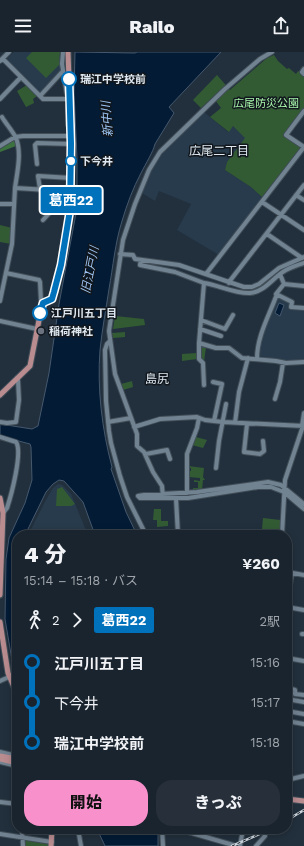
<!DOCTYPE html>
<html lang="ja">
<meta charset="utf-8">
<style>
body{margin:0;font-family:"Work Sans","Noto Sans JP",sans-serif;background:#27303a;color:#f1f3f6;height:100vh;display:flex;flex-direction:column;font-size:15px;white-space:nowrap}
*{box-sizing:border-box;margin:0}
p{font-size:13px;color:#9fa4aa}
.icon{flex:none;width:22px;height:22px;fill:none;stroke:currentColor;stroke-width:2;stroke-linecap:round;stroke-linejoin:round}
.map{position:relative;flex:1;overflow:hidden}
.side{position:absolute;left:12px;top:478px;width:280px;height:304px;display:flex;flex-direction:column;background:#1a242e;border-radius:16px;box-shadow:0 2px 10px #0003,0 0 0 1px #38414a}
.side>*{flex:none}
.badge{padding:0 8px;border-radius:3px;font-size:14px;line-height:26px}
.map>.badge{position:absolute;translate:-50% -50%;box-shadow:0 0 0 2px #fff}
.legs{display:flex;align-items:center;gap:6px;height:44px;padding:0 12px;font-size:13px}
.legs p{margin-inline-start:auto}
.head{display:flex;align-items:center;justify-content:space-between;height:68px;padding:0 12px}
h1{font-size:22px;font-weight:800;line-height:30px}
.button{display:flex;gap:8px;margin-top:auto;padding:8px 12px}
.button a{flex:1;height:46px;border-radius:16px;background:#f890cc;color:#111;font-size:16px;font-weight:800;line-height:46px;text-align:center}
.button a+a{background:#27303a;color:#f1f3f6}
ul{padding:0 12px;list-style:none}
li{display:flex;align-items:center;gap:14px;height:40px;font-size:15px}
li i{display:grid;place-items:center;width:6px;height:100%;margin:0 5px;background:currentColor}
li i::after{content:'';width:10px;height:10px;margin:-5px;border:3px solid;border-radius:50%;background:#1a242e}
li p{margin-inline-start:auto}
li:first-child i{background:linear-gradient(#0000 50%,currentColor 0)}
li:last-child i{background:linear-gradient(currentColor 50%,#0000 0)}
header{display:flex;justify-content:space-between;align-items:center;height:52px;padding:0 12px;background:#1a242e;font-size:18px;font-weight:800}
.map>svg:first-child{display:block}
</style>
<header><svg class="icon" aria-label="menu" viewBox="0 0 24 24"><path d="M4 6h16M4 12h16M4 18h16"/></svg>Railo<svg class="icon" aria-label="share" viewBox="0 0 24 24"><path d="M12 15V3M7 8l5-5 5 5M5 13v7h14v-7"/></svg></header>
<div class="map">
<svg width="304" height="794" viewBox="0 0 304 794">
<rect width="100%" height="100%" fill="#22303d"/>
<!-- built -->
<path fill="#283b4c" d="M14 0H61L62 18 41 41H38L5 8Z
M204 60 228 80 233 74 246 86 227 110 225 118 251 135 262 145 219 203 177 178 191 152 159 139 155 149 142 141 151 119 159 105Z
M278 245 290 251V256L304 257V308L291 310 259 306 258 297 273 253H275Z
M58 432 62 433 71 442 88 483H28L46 448 53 436Z"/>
<!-- green -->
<path fill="#325b34" d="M32 0H60L59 13 46 26 26 6Z
M274 3 278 9 287 17 289 16 296 22 298 19 304 23V57L284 83 301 94V96L262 145 251 135 225 118 227 110 245 86 233 74 229 80 210 65 221 56 213 45 201 56 193 48 217 23 230 38 267 6Z
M27 33 37 44 33 47 34 51 26 55 17 39Z
M0 173 12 176 11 192 0 190Z
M115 264 144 267 145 273 113 277Z
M125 280V285L113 286 112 281Z
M199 293 206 295 204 310 200 306Z
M197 301V307L182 309V302Z
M132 329 133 335 123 338 121 332Z
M196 385 207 388 203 396 192 393Z
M188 414 204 416 203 425 205 428H203L202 438H193V436H198V430H194V428L200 429V426L189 425 188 419H191V416H188Z
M62 435 75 452 71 454H56L57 437Z
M154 457H161V469H168V474L157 475V468H153Z
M263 466 280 468V479L262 477Z
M25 788 48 792V794H25Z"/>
<!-- forest -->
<path fill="#3c723f" d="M14 87 16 91V94L0 100V95Z"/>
<!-- water -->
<path fill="#031b35" stroke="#45586d" d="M75 0 135 1 137 0H221L169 55 174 61 155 92C153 100 146 111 141 121 133 136 127 152 122 169 115 191 113 215 109 237 106 257 102 278 100 298 97 336 102 378 112 415L111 417 126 460 137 483H95L83 450 64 429 59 428 53 432 46 440 25 483H17V623L13 614 5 567 6 507 9 486 25 451 32 428 31 395 30 392 0 384V372L32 377 38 374 49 321 59 252 77 156V106L74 40Z
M279 251 284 253 280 264 275 261Z
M97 777H158V794H105Z"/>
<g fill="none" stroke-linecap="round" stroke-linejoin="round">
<!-- minor casing -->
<g stroke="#414e58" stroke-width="6">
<path id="minor" d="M63 0 62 12 67 43
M3 7 40 44 63 19
M0 9 9 0
M304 17 302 20 304 22
M40 44 43 47H70
M0 47 21 25
M68 54V73
M304 59 286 83 304 95
M2 65C6 72 12 78 16 86 22 101 17 121 15 136
M0 94 15 85 23 84H71
M37 112 35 93 37 91 71 92
M40 137 38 124 71 126
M296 143 304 148
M262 150 304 178
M0 152H14
M267 182 302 206
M120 202 133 203 135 207 179 213 229 230 304 133
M141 208 140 213 175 220 204 231 199 291 216 296H229L242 306 276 309 286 311 304 310
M6 221 39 228 40 230 41 249 43 251
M206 222 304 95
M280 222 284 232 304 234
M204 231C218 233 236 242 250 241 265 240 274 224 286 218 292 215 298 213 304 211
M229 231V230L244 235H252L259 232 279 216 304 205
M284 232 276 242 292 250 291 255 304 256
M0 249 12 192 15 136 48 138 60 144 53 157 43 168
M201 268 225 277 233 263
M0 269 37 277
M200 277 221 284
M110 289 107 292 105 298 106 349 109 379 111 391 120 424 127 445 146 483
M199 291V307L203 311 204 333
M257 307C257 284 269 264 277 242
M213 330 222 332 214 369
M275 347 280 330 283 311
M0 370 7 371 16 370 19 348 18 328 17 326
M108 370 131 366
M235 371 239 340 248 306
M247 372 244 400 260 402 264 399 263 389
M302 374 304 361
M134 375 160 367 197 365 205 368 223 370 304 374
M0 385 16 390C23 400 11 444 7 456L3 461
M146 402 167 398 170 407
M216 416 219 389 226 352
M187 441V402L197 376 199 366
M163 446 162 434 153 420 144 400 137 394V382L115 322 109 279 123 188 135 152 149 118 160 100 225 37 260 7 272 0
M176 446 178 483
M304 452 281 433 268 430 197 440 144 443 138 444 140 446H188L258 435H271L284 440 304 457
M282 483 285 428 303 374
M287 520 304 523
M289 539 292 521
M287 555 304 558
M302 582H304
M287 606 304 609
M0 629 9 625
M287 636 295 638V642L304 643
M287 647 304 650
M287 659 304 662
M287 669 304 672
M0 700 17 704
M0 710 17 714
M14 713 17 739
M287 728 304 724
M0 750 17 752
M22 777 23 794
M78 777 81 794
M162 777 163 794
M178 777 233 793
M0 782 52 790
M240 794 243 777
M256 794 265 784 263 777"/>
</g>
<!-- major casing -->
<g stroke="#414e58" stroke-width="7">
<path id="major" d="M0 343 30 314 42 253 44 251 52 247 54 240 61 213 71 155V84L68 0
M0 446 3 461 0 543
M0 570 8 621 17 642
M0 704 17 707
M0 707 17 711
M287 747 304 749
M51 794 52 777"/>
</g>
<!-- minor -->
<use href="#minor" stroke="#718291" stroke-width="4"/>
<!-- major -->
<use href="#major" stroke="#b98c90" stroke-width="5"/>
<!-- rail casing -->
<g stroke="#ccd5de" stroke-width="2.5">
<path id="rail" d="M287 768 304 758
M232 794 271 777"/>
</g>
<!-- rail -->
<use href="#rail" stroke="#11171d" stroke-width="1" stroke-dasharray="3" stroke-linecap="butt"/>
</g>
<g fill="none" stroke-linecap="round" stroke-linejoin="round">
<!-- line-1 casing -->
<g stroke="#fff" stroke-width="9">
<path id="line-1" d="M40 261 43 251 52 247 54 240 61 213 70 158 71 92 69 27"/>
</g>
<!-- line-1 -->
<use href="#line-1" stroke="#0072bc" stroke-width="6"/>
</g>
<!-- markers -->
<g fill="#fff" stroke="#0072bc" stroke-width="2">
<circle cx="69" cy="27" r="7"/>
<circle cx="71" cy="109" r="5"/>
<circle cx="40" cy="261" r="7"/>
</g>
<circle fill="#6b7280" stroke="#11171d" stroke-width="1.5" cx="41" cy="279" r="4"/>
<g text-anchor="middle" stroke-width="3" stroke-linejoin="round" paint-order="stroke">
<!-- stop labels -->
<g font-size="11" font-weight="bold" fill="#dfe8f0" stroke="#11171d" text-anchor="start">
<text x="80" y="31">瑞江中学校前</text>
<text x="80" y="113">下今井</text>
<text x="51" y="265">江戸川五丁目</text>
</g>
<!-- park labels -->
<g font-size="11" fill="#a7f5a9" stroke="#11171d">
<text x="266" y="55">広尾防災公園</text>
</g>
<!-- poi labels -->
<g font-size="11" font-weight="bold" fill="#dfe8f0" stroke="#11171d" text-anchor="start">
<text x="49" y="283">稲荷神社</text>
</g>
<!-- water labels -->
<g font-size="12" font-style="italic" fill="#9dc4f2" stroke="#11171d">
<text transform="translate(107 67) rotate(-94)" y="4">新中川</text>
<text transform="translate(90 218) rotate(-79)" y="4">旧江戸川</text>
</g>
<!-- neighbourhood labels -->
<g font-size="12" fill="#dfe8f0" stroke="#11171d">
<text x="219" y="103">広尾二丁目</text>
<text x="157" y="331">島尻</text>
</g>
</g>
</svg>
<b class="badge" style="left:71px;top:148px;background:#0072bc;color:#fff">葛西22</b>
<section class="side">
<div class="head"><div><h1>4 分</h1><p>15:14 – 15:18 · バス</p></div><b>¥260</b></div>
<div class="legs"><svg class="icon" aria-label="walk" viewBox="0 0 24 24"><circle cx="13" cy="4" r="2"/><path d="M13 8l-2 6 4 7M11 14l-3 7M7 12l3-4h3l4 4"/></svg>2<svg class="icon" aria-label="forward" viewBox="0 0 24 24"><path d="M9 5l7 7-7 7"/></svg><b class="badge" style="background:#0072bc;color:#fff">葛西22</b><p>2駅</p></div>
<ul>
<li><i style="color:#0072bc"></i><b>江戸川五丁目</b><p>15:16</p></li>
<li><i style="color:#0072bc"></i><span>下今井</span><p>15:17</p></li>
<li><i style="color:#0072bc"></i><b>瑞江中学校前</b><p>15:18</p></li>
</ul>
<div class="button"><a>開始</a><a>きっぷ</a></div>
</section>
</div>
